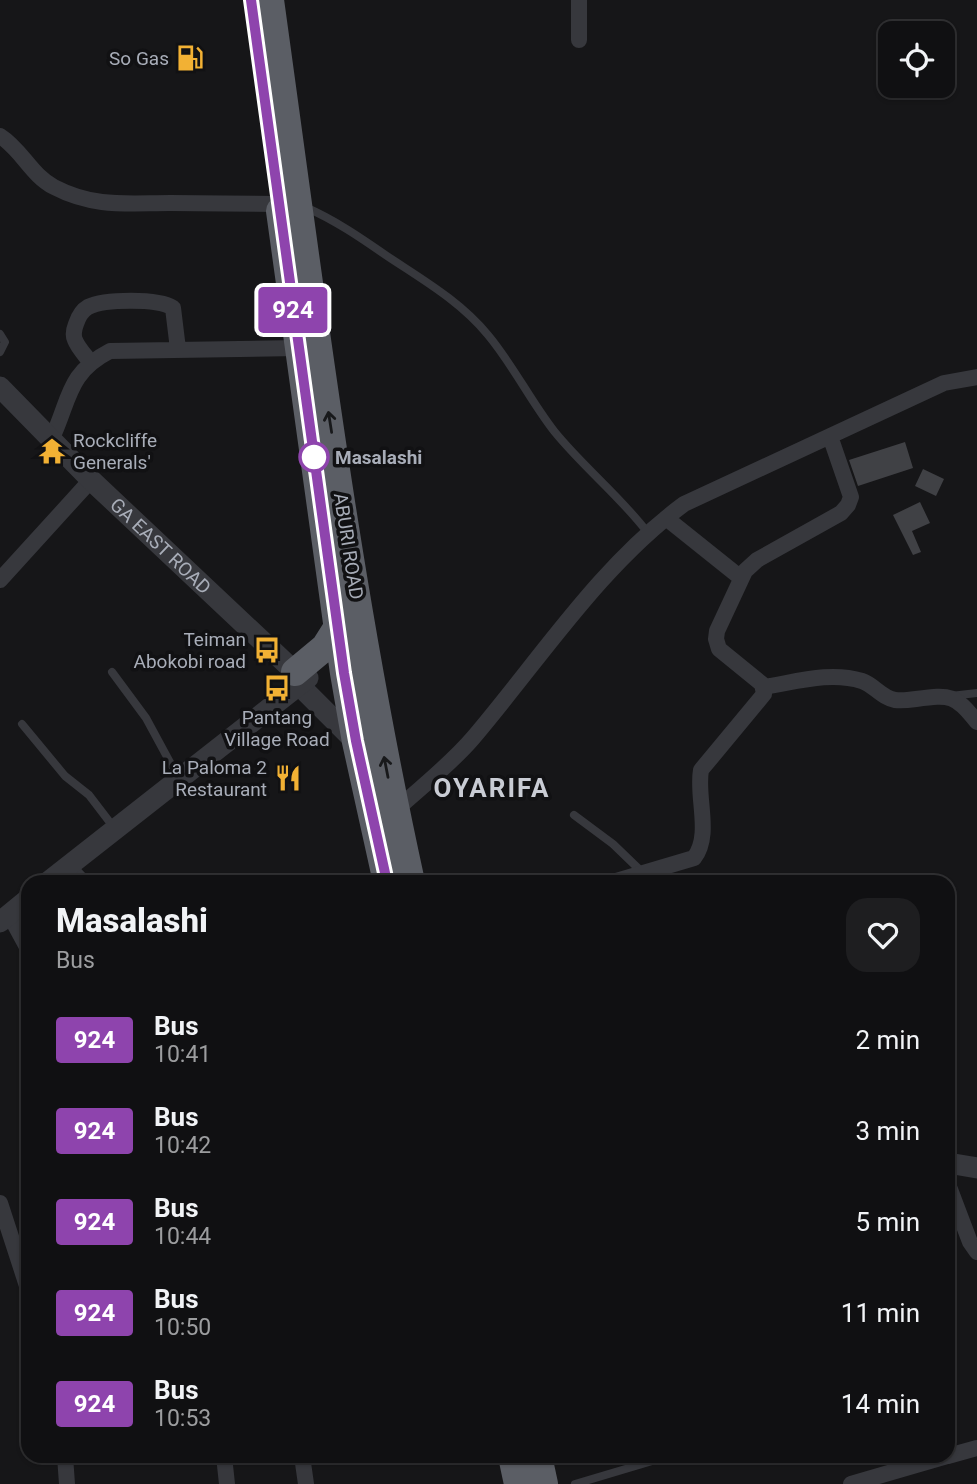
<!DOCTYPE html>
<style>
body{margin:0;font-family:Roboto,sans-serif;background:#1e1e20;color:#f1f3f6;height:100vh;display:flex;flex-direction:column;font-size:26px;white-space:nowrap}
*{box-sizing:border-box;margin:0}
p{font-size:23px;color:#9c9d9f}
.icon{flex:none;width:38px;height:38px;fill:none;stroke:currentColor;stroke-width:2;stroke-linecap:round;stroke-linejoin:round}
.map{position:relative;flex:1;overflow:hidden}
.side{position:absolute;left:21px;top:875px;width:934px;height:588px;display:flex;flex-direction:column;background:#101012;border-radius:21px;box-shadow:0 2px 5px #0004,0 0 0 2px #303032}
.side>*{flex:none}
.badge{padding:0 14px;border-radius:5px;font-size:24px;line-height:46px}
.controls{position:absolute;left:878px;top:21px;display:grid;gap:14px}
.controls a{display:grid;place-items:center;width:77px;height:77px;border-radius:14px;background:#101012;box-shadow:0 2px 5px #0004,0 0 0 2px #303032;font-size:35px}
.map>.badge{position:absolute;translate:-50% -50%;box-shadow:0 0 0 4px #fff}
.round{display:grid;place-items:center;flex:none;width:74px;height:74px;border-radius:21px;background:#1e1e20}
.summary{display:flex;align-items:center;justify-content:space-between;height:119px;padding:0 35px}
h1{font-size:33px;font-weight:800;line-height:52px}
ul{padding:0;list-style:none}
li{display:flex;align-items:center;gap:21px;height:91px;padding:0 35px}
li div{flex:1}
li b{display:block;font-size:26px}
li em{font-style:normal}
li .badge{min-width:77px;font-weight:700;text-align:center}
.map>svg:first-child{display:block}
</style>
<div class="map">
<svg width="977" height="1484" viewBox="0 0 977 1484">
<rect width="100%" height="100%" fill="#161618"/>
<!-- building -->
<path fill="#404145" d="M905 442 913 468 858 486 849 460Z
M923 469 944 479 936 496 915 486Z
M920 502 930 523 912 531 921 552 913 555 893 515Z"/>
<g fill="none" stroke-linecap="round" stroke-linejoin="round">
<!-- service -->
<path stroke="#37383d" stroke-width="8" d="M305 207C335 220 361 238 387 256 423 280 460 301 488 335 513 365 530 400 554 431 583 467 620 496 648 533
M0 334 5 342 0 352
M112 672 146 718 178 777
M951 696 977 693
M22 724 65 776 89 795 115 829
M574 815 613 844 642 872
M73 866 88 882
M575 1484 669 1456"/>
<!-- minor -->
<path stroke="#37383d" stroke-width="16" d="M579 0V40
M0 136C22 150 31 175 54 187 94 208 128 203 170 203 206 203 243 204 279 204
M91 363C86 356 78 348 75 340 73 336 74 329 76 324 78 318 81 311 88 307 104 299 158 298 173 308L178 349
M52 438C70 400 67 373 110 351L298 348
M666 518 741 578
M0 580 91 480
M764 687C796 682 830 671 862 681 874 685 882 698 895 700 902 701 909 700 916 699 951 694 955 695 977 722
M395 811C421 787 450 765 473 738 541 658 599 567 684 504L944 383 977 377
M613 882 694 858C712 835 696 797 701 770L764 694 762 684 719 649 716 639 717 631 745 571 757 560 841 513 848 505 851 497 830 436
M9 914 28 949
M948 1184 970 1242 977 1252
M0 1203 28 1289
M65 1456 67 1484
M224 1456 227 1484
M302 1456 306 1484
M948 1456 977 1448
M851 1484 947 1456"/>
<!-- tertiary -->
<g stroke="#37383d" stroke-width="21">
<path id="s1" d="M0 387 91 480 295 672 300 686 356 742"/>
<path d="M48 882 308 678"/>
<path d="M0 922 28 899"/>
<path d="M948 1163 977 1168"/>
</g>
<!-- trunk -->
<path stroke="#5b5e65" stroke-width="28" d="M270 0C311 295 347 591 411 882
M280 211 344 673 356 742 387 882
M295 672 325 647 337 628
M512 1456 518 1484
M538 1456 544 1484"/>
</g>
<!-- one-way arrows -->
<defs><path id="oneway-shaft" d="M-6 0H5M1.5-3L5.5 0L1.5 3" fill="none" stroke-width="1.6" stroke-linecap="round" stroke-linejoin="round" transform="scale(1.75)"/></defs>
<g stroke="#18191b">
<use href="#oneway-shaft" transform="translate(330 422) rotate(-99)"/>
<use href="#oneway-shaft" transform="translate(386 767) rotate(-101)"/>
</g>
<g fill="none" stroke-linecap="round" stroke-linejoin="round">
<!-- line casing -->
<g stroke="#fff" stroke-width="16">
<path id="line" d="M251 0 344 673 356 741 387 882"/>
</g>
<!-- line -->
<use href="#line" stroke="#8e44ad" stroke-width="10"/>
</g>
<!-- icons -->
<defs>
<g id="fuel-bare" transform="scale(2.1)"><path d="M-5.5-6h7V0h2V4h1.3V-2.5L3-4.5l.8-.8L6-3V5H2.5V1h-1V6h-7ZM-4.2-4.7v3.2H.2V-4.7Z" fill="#f2b134" stroke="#111113" stroke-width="2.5" paint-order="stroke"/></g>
<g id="temple-bare" transform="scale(2.1)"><path d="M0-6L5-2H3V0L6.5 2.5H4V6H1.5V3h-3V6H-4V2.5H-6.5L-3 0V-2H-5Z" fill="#f2b134" stroke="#111113" stroke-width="2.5" paint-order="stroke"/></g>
<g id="bus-bare" transform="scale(2.1)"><path d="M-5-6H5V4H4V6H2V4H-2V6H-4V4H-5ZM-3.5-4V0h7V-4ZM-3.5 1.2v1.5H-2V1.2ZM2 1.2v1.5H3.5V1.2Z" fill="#f2b134" stroke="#111113" stroke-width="2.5" paint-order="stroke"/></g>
<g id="restaurant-bare" transform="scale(2.1)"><path d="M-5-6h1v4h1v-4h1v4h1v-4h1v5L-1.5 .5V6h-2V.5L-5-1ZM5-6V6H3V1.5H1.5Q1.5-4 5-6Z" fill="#f2b134" stroke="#111113" stroke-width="2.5" paint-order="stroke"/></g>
</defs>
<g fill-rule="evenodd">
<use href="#fuel-bare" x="190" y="58"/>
<use href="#temple-bare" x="52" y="451"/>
<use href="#bus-bare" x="267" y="650"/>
<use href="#bus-bare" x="277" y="688"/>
<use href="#restaurant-bare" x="288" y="778"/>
</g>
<!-- markers -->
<circle fill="#fff" stroke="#8e44ad" stroke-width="3.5" cx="314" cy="457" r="14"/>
<g text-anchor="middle" stroke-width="7" stroke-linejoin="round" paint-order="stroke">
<!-- poi labels -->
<g font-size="19" fill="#a8adb8" stroke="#111113" text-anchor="end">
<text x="169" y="65">So Gas</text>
<text x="73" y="447" text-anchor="start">Rockcliffe<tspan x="73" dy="22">Generals'</tspan></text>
<text x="246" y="646">Teiman<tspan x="246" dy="22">Abokobi road</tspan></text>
<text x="277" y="724" text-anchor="middle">Pantang<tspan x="277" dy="22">Village Road</tspan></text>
<text x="267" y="774">La Paloma 2<tspan x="267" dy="22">Restaurant</tspan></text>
</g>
<!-- stop labels -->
<g font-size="19" font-weight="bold" fill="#a8adb8" stroke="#111113" text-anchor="start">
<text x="335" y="464">Masalashi</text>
</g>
<!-- street labels -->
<g font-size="19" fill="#a8adb8" stroke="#111113">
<text dy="7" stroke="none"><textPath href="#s1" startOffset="226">GA EAST ROAD</textPath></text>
<text transform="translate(349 546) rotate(81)" y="7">ABURI ROAD</text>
</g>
<!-- district labels -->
<g font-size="26" font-weight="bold" letter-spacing="2" fill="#c9ccd4" stroke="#111113">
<text x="492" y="797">OYARIFA</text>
</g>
</g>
</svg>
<div class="controls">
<a><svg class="icon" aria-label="locate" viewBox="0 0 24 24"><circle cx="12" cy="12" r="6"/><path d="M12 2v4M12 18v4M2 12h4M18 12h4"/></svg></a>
</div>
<b class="badge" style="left:293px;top:310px;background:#8e44ad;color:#fff">924</b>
<section class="side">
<div class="summary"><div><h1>Masalashi</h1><p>Bus</p></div><a class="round"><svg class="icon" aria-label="heart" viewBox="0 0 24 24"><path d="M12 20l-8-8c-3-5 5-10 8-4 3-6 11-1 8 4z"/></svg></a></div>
<ul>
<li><span class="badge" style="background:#8e44ad;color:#fff">924</span><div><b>Bus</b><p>10:41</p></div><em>2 min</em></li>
<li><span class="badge" style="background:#8e44ad;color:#fff">924</span><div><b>Bus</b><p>10:42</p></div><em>3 min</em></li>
<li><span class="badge" style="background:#8e44ad;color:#fff">924</span><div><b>Bus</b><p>10:44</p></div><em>5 min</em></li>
<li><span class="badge" style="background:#8e44ad;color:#fff">924</span><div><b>Bus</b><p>10:50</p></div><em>11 min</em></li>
<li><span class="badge" style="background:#8e44ad;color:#fff">924</span><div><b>Bus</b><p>10:53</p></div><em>14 min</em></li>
</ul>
</section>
</div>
